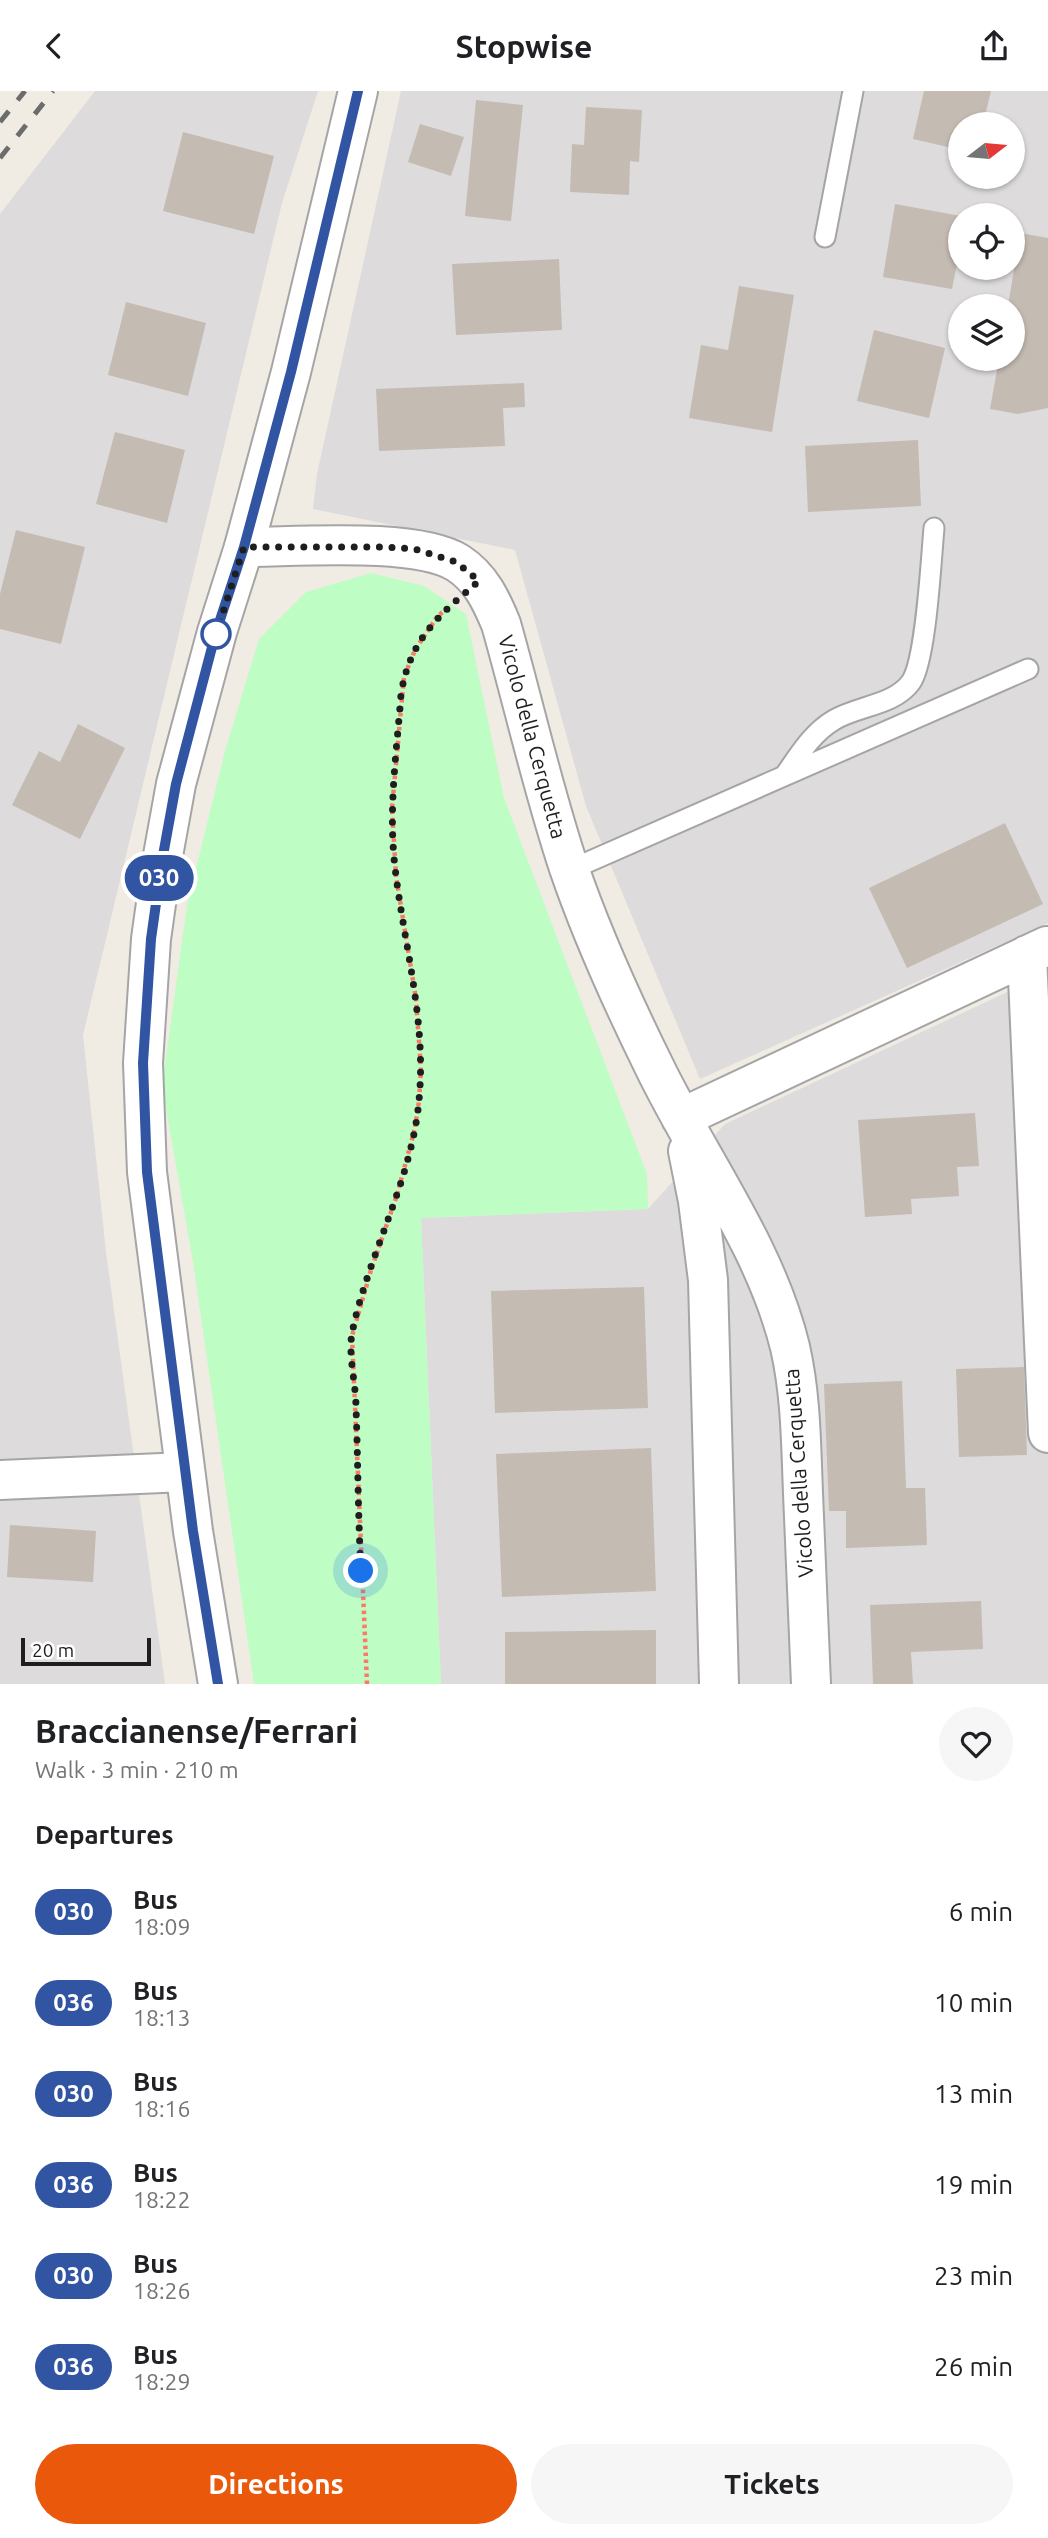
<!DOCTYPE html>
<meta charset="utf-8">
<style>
body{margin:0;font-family:Ubuntu,sans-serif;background:#f6f6f6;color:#202124;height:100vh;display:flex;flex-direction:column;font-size:26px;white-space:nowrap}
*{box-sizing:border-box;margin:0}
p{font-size:23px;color:#757577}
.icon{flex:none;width:38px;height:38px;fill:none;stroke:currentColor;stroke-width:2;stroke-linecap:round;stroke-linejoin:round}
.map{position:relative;height:1593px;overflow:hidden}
.panel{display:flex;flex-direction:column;background:#fff;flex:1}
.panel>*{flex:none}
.badge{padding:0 14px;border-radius:23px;font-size:24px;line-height:46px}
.needle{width:46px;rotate:74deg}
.tools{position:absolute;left:948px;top:21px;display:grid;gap:14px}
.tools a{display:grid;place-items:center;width:77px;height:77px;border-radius:50%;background:#fff;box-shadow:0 2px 5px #0004;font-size:35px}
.scale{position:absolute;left:21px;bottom:18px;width:130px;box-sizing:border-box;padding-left:7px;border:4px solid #1e1e1e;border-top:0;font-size:19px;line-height:24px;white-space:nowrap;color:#1e1e1e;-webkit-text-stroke:5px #fff;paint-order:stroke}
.you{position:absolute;width:35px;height:35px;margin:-18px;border:5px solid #fff;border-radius:50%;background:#1a73e8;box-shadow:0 0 0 10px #1a73e833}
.map>.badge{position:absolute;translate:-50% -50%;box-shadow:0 0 0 4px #fff}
h2{padding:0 35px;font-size:26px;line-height:63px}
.round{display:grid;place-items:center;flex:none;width:74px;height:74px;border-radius:37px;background:#f6f6f6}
.overview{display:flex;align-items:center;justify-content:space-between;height:119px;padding:0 35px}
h1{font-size:33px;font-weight:700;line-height:52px}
.primary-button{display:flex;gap:14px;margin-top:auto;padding:14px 35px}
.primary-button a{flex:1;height:80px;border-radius:42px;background:#ea580c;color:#fff;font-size:28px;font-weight:700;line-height:80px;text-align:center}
.primary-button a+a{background:#f6f6f6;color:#202124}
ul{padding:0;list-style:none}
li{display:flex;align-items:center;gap:21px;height:91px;padding:0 35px}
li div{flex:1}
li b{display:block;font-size:26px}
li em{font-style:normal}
li .badge{min-width:77px;font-weight:700;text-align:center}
header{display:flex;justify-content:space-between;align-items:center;height:91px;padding:0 35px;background:#fff;font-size:32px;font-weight:700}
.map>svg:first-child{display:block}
</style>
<header><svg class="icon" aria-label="back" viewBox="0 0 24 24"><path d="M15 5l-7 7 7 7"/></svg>Stopwise<svg class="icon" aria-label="share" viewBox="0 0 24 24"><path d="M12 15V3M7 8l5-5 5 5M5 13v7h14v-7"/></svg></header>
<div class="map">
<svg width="1048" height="1593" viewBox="0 0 1048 1593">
<rect width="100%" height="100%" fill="#f0ece4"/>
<!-- residential -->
<path fill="#dddbdb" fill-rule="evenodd" d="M95 0H318L282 112 83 944 106 1161 165 1593H0V123Z
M401 0H1048V832L700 988 586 715 515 459 313 418 317 383ZM961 33H1013V86H961ZM961 124H1013V177H961ZM961 215H1013V268H961Z
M1048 882V1593H441L421 1127 648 1118 725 1033Z"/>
<!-- park -->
<path fill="#befdc4" d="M371 482 424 495 466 523 504 707 647 1083 648 1118 421 1127 441 1593H254L193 1171 162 995 187 814 225 660 259 548 306 501Z"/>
<!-- building -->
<path fill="#c4bbb3" d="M924 0H991L983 33H961V59L913 48Z
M476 9 523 14 511 130 465 125Z
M586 16 642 19 639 71 630 70 629 104 570 101 572 53 584 54Z
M420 33 464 46 451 85 408 71Z
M183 41 274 65 254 143 163 120Z
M895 113 961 125V152L952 198 883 186Z
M1020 142 1048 147V317L1018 323 990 318 999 268H1013V215H1008Z
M559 168 562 239 456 244 452 173Z
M739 195 794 204 772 341 689 327 701 254 728 259Z
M126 211 206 232 188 305 108 284Z
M874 239 945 257 929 327 857 310Z
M524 292 525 316 503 317 505 355 379 360 376 298Z
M115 341 185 359 167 432 96 413Z
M918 349 921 415 808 421 805 355Z
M16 439 85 456 61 553 0 538V503Z
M78 633 125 657 80 748 12 714 39 660 60 671Z
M1005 732 1043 813 907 877 869 797Z
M975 1022 979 1075 957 1076 959 1105 911 1108 912 1123 865 1126 858 1029Z
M644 1196 648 1317 495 1322 491 1200Z
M1024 1276 1027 1364 959 1366 956 1278Z
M902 1290 906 1397H925L927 1454 846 1457V1420H829L824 1293Z
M651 1357 656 1500 502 1506 496 1363Z
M10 1434 96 1440 93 1491 7 1486Z
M981 1510 983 1558 911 1561 913 1593H873L870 1514Z
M656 1539V1593H505V1541Z"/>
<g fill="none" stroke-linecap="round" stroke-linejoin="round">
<!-- service casing -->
<g stroke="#a5a5a5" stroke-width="23">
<path id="service" d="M825 146 853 0
M785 684C799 664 812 642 834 629 857 615 895 614 911 591 926 570 931 469 934 437
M570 779 1028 578"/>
</g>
<!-- minor casing -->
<g stroke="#a5a5a5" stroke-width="42">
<path id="minor" d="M244 456C296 456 416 446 458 472 481 487 491 509 501 533 524 614 542 696 569 777 591 841 623 912 653 973 698 1067 765 1154 790 1256 801 1304 801 1353 803 1402 806 1466 808 1529 811 1593
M1027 864 1048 1342
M681 1027 1047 855
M688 1060 698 1110 708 1189 719 1593
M0 1389 185 1381"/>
</g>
<!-- tertiary casing -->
<g stroke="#a5a5a5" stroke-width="42">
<path id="tertiary" d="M218 1593 193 1440 147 1081 143 972 151 848 162 770 176 693 217 541 244 456 291 281 358 0"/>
</g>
<!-- path -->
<path stroke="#ff7866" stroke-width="4.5" stroke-dasharray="3.5 3.5" stroke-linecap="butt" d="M367 1593 352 1245 371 1179 397 1104 415 1037 419 1010 421 979 416 908 396 785 392 717 404 586 415 559 437 526 446 518"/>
<!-- service -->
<use href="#service" stroke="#fff" stroke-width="19"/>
<!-- minor -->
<use href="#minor" stroke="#fff" stroke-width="38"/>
<!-- tertiary -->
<use href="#tertiary" stroke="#fff" stroke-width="38"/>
<!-- rail -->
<path stroke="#6c6c6c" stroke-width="5" stroke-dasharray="14 14" stroke-linecap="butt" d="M0 31 25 0
M0 67 53 0"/>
</g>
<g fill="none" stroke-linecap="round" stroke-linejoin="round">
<!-- line casing -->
<g stroke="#fff" stroke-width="16">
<path id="line" d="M218 1593 193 1440 147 1081 143 972 151 848 162 770 176 693 216 541 244 456 291 281 358 0"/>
</g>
<!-- line -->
<use href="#line" stroke="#3155a3" stroke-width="10"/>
<!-- walk -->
<path stroke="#1e1e1e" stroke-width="7" stroke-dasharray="0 12.6" d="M216 543 244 456H386L415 458 456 471 479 490C439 524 410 548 401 603 397 657 389 712 394 767 402 848 427 926 419 1009 412 1090 368 1163 352 1242 348 1263 356 1294 356 1316 358 1371 358 1426 361 1480"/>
</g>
<!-- markers -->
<circle fill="#fff" stroke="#3155a3" stroke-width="3.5" cx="216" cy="543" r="14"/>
<g text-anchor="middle" stroke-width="7" stroke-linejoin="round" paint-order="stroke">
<!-- street labels -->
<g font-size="21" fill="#1e1e1e" stroke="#fff">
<text transform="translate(532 646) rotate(75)" y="7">Vicolo della Cerquetta</text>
<text transform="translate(799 1382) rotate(-94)" y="7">Vicolo della Cerquetta</text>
</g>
</g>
</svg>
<div class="tools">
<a><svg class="needle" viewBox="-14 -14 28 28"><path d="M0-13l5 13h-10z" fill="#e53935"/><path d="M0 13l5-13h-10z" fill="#757577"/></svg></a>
<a><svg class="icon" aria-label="locate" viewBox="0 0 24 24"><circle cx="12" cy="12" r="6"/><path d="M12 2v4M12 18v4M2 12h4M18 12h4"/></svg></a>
<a><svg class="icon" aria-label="layers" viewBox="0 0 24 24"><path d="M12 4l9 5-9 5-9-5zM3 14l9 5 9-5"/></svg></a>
</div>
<div class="scale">20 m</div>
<div class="you" style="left:361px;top:1480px"></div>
<b class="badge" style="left:159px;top:787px;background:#3155a3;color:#fff">030</b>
</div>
<section class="panel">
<div class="overview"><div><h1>Braccianense/Ferrari</h1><p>Walk · 3 min · 210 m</p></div><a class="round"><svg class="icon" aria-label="heart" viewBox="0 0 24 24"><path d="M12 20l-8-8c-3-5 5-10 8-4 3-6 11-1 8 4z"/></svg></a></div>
<h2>Departures</h2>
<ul>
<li><span class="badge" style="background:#3155a3;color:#fff">030</span><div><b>Bus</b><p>18:09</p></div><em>6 min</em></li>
<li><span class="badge" style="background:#3155a3;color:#fff">036</span><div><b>Bus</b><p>18:13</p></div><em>10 min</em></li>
<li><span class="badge" style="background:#3155a3;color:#fff">030</span><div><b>Bus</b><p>18:16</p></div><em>13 min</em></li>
<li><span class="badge" style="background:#3155a3;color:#fff">036</span><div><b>Bus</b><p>18:22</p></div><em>19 min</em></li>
<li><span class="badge" style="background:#3155a3;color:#fff">030</span><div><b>Bus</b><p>18:26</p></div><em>23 min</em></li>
<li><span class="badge" style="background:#3155a3;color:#fff">036</span><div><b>Bus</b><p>18:29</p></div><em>26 min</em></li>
</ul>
<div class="primary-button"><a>Directions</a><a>Tickets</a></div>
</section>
